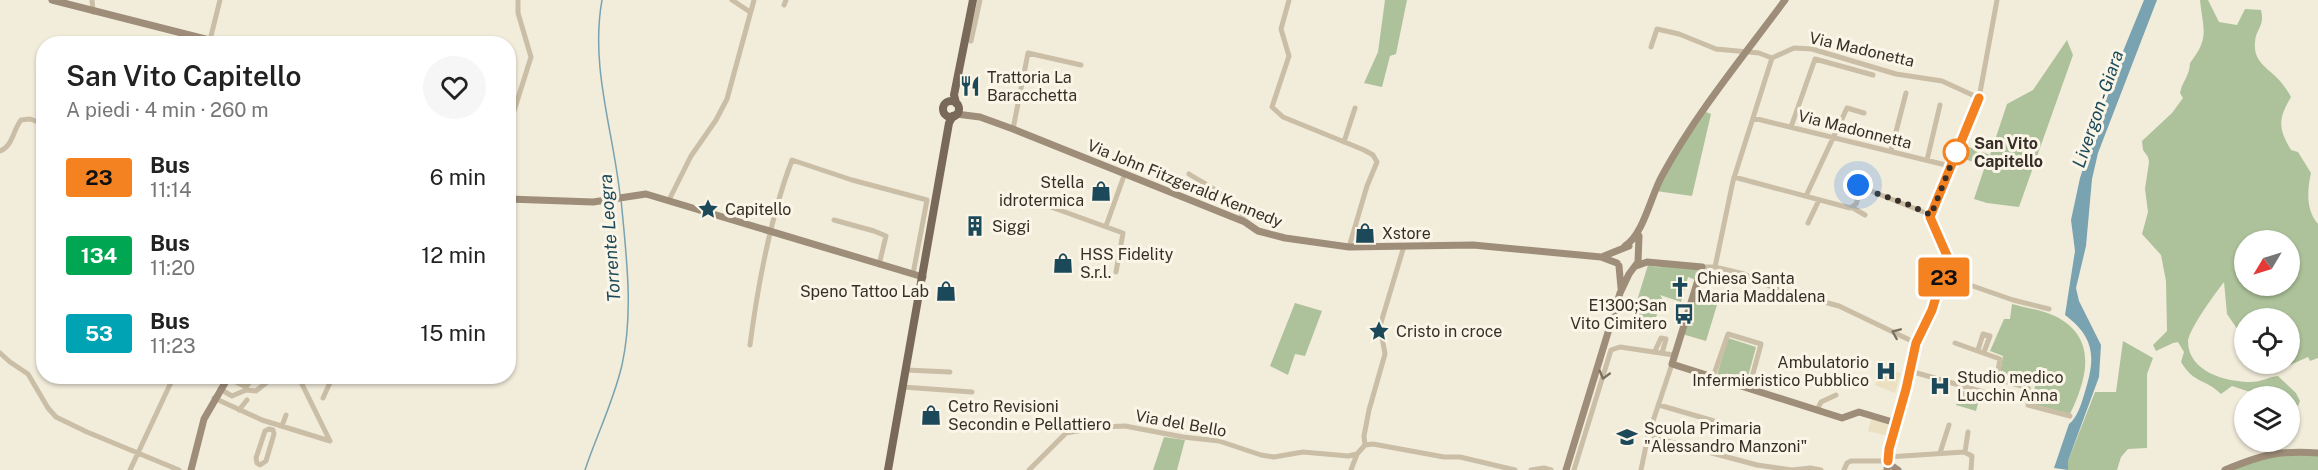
<!DOCTYPE html>
<html lang="it">
<meta charset="utf-8">
<style>
body{margin:0;font-family:"Public Sans",sans-serif;background:#f6f6f6;color:#222;height:100vh;display:flex;flex-direction:column;font-size:22px;white-space:nowrap}
*{box-sizing:border-box;margin:0}
p{font-size:20px;color:#767676}
.icon{flex:none;width:33px;height:33px;fill:none;stroke:currentColor;stroke-width:2;stroke-linecap:round;stroke-linejoin:round}
.map{position:relative;flex:1;overflow:hidden}
.panel{position:absolute;left:36px;top:36px;width:480px;height:348px;display:flex;flex-direction:column;background:#fff;border-radius:24px;box-shadow:0 2px 4px #0004}
.panel>*{flex:none}
.badge{padding:0 12px;border-radius:4px;font-size:21px;line-height:39px}
.needle{width:39px;rotate:232deg}
.fabs{position:absolute;left:2234px;top:230px;display:grid;gap:12px}
.fabs a{display:grid;place-items:center;width:66px;height:66px;border-radius:50%;background:#fff;box-shadow:0 2px 4px #0004;font-size:30px}
.you{position:absolute;width:30px;height:30px;margin:-15px;border:4px solid #fff;border-radius:50%;background:#1a73e8;box-shadow:0 0 0 9px #1a73e833}
.map>.badge{position:absolute;translate:-50% -50%;box-shadow:0 0 0 3px #fff}
.round{display:grid;place-items:center;flex:none;width:63px;height:63px;border-radius:32px;background:#f6f6f6}
.summary{display:flex;align-items:center;justify-content:space-between;height:102px;padding:0 30px}
h1{font-size:28px;font-weight:600;line-height:45px}
ul{padding:0;list-style:none}
li{display:flex;align-items:center;gap:18px;height:78px;padding:0 30px}
li div{flex:1}
li b{display:block;font-size:22px}
li em{font-style:normal}
li .badge{min-width:66px;font-weight:700;text-align:center}
.map>svg:first-child{display:block}
</style>
<div class="map">
<svg width="2318" height="470" viewBox="0 0 2318 470">
<rect width="100%" height="100%" fill="#f2ecdb"/>
<!-- green -->
<path fill="#adc29a" fill-rule="evenodd" d="M1385 0H1407L1396 54 1390 56 1382 87 1364 83 1378 52Z
M2200 0H2208L2219 22 2237 25 2245 9 2261 10C2265 27 2256 28 2255 42 2253 63 2269 68 2280 81 2284 86 2288 91 2291 97 2278 119 2278 128 2291 150L2298 152 2311 173C2307 191 2306 210 2318 224V358L2310 361 2308 357 2276 371 2263 364 2289 363V318H2244V339L2227 314 2224 282C2216 292 2189 329 2188 341 2188 372 2226 382 2251 382 2261 382 2269 377 2278 376L2296 393 2300 401 2298 406 2289 401V396H2262L2232 386 2221 394C2206 379 2194 384 2181 362L2184 352 2178 342 2173 343 2156 351 2153 345 2167 331 2166 281 2161 255 2142 234 2148 212 2145 189 2149 162 2148 157 2143 150 2142 141 2172 113 2183 98 2180 93C2182 82 2190 75 2190 63 2210 37 2203 30 2200 0ZM2244 240H2289V285H2244Z
M2067 40 2073 55 2019 207 1987 203 1974 199 1985 166 1956 156 1961 144 1990 155 2007 104 2033 90Z
M1706 112 1711 114 1692 196 1656 191 1669 165Z
M1649 264 1696 268 1698 273 1696 280 1688 277 1681 302 1660 295 1662 298 1654 324 1632 317 1648 265 1662 268Z
M1694 297 1717 305 1706 341 1682 334Z
M1295 303 1322 311 1305 356 1295 354 1288 375 1270 366Z
M2012 304C2026 308 2044 310 2057 317 2098 339 2087 379 2070 414L2033 404 2035 385 2000 373 2003 356 1990 351 2004 319H2010Z
M1728 338 1756 347 1746 384 1717 375Z
M2123 341 2153 358 2147 374V448L2128 449 2121 457 2117 470H2068V461L2095 392H2116Z
M1960 390 1980 396 1976 411 1956 405Z
M1164 437 1185 440 1177 470H1153Z
M2271 453H2318V470H2223Z"/>
<!-- plaza -->
<path fill="#ebe0c1" d="M1891 371 1901 373 1895 393 1875 385 1880 374 1889 377Z
M1872 417 1896 424 1892 437 1868 431Z"/>
<!-- water -->
<path fill="#79a3b0" d="M2144 0H2157L2098 153 2092 179 2086 246 2076 288 2079 301 2101 345 2099 377 2068 461V470L2054 468 2069 424C2077 418 2081 405 2084 395 2095 360 2097 339 2065 315L2075 251 2071 220 2080 178 2117 66Z"/>
<g fill="none" stroke-linecap="round" stroke-linejoin="round">
<!-- stream -->
<path stroke="#79a3b0" stroke-width="1.5" d="M602 0C590 66 613 130 620 195
M585 470C597 434 613 403 622 365 634 311 626 254 621 199"/>
<!-- street -->
<path stroke="#cbbea6" stroke-width="5" d="M92 0 93 12
M732 0 750 12
M1289 0 1281 29 1289 56 1272 107 1283 117 1364 150 1373 155 1377 162 1367 186 1349 247
M784 5 786 0
M210 40 220 0
M971 41 980 0
M1651 47 1657 29 1679 34 1716 49 1759 53 1772 58
M1772 58 1794 48 1812 49 1896 74 1942 81 1979 98
M1753 118 1950 166
M1791 127 1815 59 1873 75
M1013 129 1028 53 1081 65
M508 130 531 57 518 13V0
M1344 142 1355 108
M0 151C13 146 13 130 21 120L30 119 44 124
M1891 151 1906 93
M1927 160 1940 105
M1189 174C1207 186 1238 199 1245 222
M1734 177 1850 208 1856 204 1860 192 1866 189 1931 215
M1806 196 1847 108 1864 113
M669 200 691 156 716 120 727 99 754 0
M1051 207 1123 233 1116 272
M1853 208 1865 215
M834 220 874 231 886 236 879 265
M1808 223 1819 200
M1106 226 1125 173
M1702 267H1715L1744 274 1776 289 1839 306 1916 343
M1715 267 1733 181 1772 58
M1944 276 2013 300 2049 309
M750 345C758 284 770 218 792 160L852 180 927 200 913 274
M1978 350 1983 334 1990 336 1984 352
M1655 351 1661 338 1666 339 1662 353
M0 353 10 362 28 374 48 408 56 417 87 432 179 470
M906 370 950 372
M1910 371 1994 395 2000 359 1955 343
M298 376 330 441
M1713 377 1728 334 1761 344 1749 388
M228 378 246 387 252 379
M1998 379 2028 388 2030 391 2028 405 2070 416
M903 387 972 392
M220 389 232 396 246 390 256 391 272 378
M214 398 262 420 330 441
M323 398 333 376
M1659 405 1714 421
M239 410 247 400
M1817 410 1821 402 1836 395
M1896 423 1906 389 1916 343 1932 310 1948 257 1930 217 1979 98 1997 0
M282 426 286 415
M269 429 273 430 274 434 266 461 260 465 257 463 256 458 265 431Z
M1648 436 1757 465 1792 470 1810 468 1821 470
M1365 445 1364 436 1369 410 1385 354 1380 326 1404 246
M1965 452 1968 432
M1940 453 1949 425
M1888 457 1964 452 1972 456 1971 470
M130 470 174 376
M1029 470 1066 433 1101 427 1125 426 1183 437 1219 441 1261 455 1274 457 1303 452 1348 456 1357 454 1365 445 1373 444 1444 457H1460L1515 470
M1351 470 1357 454
M1531 470 1544 468 1551 470
M1574 470 1611 350 1620 347 1674 355
M1641 470 1648 436 1672 364
M1844 470 1847 463 1851 461H1889"/>
<!-- secondary -->
<path stroke="#9e8d78" stroke-width="7" d="M52 0 225 44
M956 114 980 117 1013 129 1245 222 1258 231 1285 238 1349 247 1473 245 1601 257 1617 263
M508 199 593 202 646 194 923 277
M1625 246C1644 234 1651 194 1663 174 1697 112 1743 57 1785 0
M1604 256 1629 246
M1619 266 1621 288
M1636 266 1647 262 1702 267 1672 364 1842 418 1859 412 1896 423 1889 449 1887 470
M1888 463 1898 470
M191 470 204 419 229 376
M1566 470 1620 293 1629 274 1638 262 1639 236
M2225 470C2261 455 2279 450 2318 453"/>
<!-- primary -->
<path stroke="#796958" stroke-width="8" d="M943 109a8 8 0 1 1 16 0a8 8 0 1 1-16 0Z
M956 103 954 95 973 0
M888 470 949 123 953 116"/>
</g>
<!-- one-way arrows -->
<defs><path id="oneway-chevron" d="M-2-3.5L2.5 0L-2 3.5" fill="none" stroke-width="1.6" stroke-linecap="round" stroke-linejoin="round" transform="scale(1.5)"/></defs>
<g stroke="#7a6f60">
<use href="#oneway-chevron" transform="translate(1896 333) rotate(-157)"/>
<use href="#oneway-chevron" transform="translate(1604 375) rotate(105)"/>
</g>
<g fill="none" stroke-linecap="round" stroke-linejoin="round">
<!-- line casing -->
<g stroke="#fff" stroke-width="14">
<path id="line" d="M1888 461 1889 449 1906 389 1916 343 1932 310 1948 258 1930 217 1979 98"/>
</g>
<!-- line -->
<use href="#line" stroke="#f58220" stroke-width="9"/>
<!-- walk -->
<path stroke="#372f27" stroke-width="6" stroke-dasharray="0 10.8" d="M1858 185 1864 189 1907 204 1931 215 1958 147 1956 152"/>
</g>
<!-- icons -->
<defs>
<g id="restaurant-bare" transform="scale(1.62)"><path d="M-5-6h1v4h1v-4h1v4h1v-4h1v5L-1.5 .5V6h-2V.5L-5-1ZM5-6V6H3V1.5H1.5Q1.5-4 5-6Z" fill="#1c4959" stroke="#faf5e7" stroke-width="2.5" paint-order="stroke"/></g>
<g id="shop-bare" transform="scale(1.62)"><path d="M-5-2.5h2.3a2.7 3.5 0 0 1 5.4 0H5L5.5 6h-11ZM-1.5-2.5h3a1.5 2.3 0 0 0-3 0Z" fill="#1c4959" stroke="#faf5e7" stroke-width="2.5" paint-order="stroke"/></g>
<g id="sight-bare" transform="scale(1.62)"><path d="M0-6L1.8-2.2L6-1.7L2.9 1.2L3.7 5.4L0 3.3L-3.7 5.4L-2.9 1.2L-6-1.7L-1.8-2.2Z" fill="#1c4959" stroke="#faf5e7" stroke-width="2.5" paint-order="stroke"/></g>
<g id="building-bare" transform="scale(1.62)"><path d="M-4-6H4V6H1V3H-1V6H-4ZM-2.5-4.3h1.7v1.8h-1.7ZM.8-4.3h1.7v1.8H.8ZM-2.5-1h1.7V.8h-1.7ZM.8-1h1.7V.8H.8Z" fill="#1c4959" stroke="#faf5e7" stroke-width="2.5" paint-order="stroke"/></g>
<g id="church-bare" transform="scale(1.62)"><path d="M-1.2-6h2.4v3.5h3.3v2.4h-3.3V6h-2.4V-.1h-3.3v-2.4h3.3Z" fill="#1c4959" stroke="#faf5e7" stroke-width="2.5" paint-order="stroke"/></g>
<g id="bus-bare" transform="scale(1.62)"><path d="M-5-6H5V4H4V6H2V4H-2V6H-4V4H-5ZM-3.5-4V0h7V-4ZM-3.5 1.2v1.5H-2V1.2ZM2 1.2v1.5H3.5V1.2Z" fill="#1c4959" stroke="#faf5e7" stroke-width="2.5" paint-order="stroke"/></g>
<g id="hospital-bare" transform="scale(1.62)"><path d="M-5-5h3v3.5h4V-5h3V5h-3V1.5h-4V5h-3Z" fill="#1c4959" stroke="#faf5e7" stroke-width="2.5" paint-order="stroke"/></g>
<g id="school-bare" transform="scale(1.62)"><path d="M0-5L7-2L0 1L-7-2ZM-4 1L0 2.5L4 1V4Q0 6-4 4Z" fill="#1c4959" stroke="#faf5e7" stroke-width="2.5" paint-order="stroke"/></g>
</defs>
<g fill-rule="evenodd">
<use href="#restaurant-bare" x="970" y="86"/>
<use href="#shop-bare" x="1101" y="191"/>
<use href="#sight-bare" x="708" y="209"/>
<use href="#building-bare" x="975" y="226"/>
<use href="#shop-bare" x="1365" y="233"/>
<use href="#shop-bare" x="1063" y="263"/>
<use href="#church-bare" x="1680" y="287"/>
<use href="#shop-bare" x="946" y="291"/>
<use href="#bus-bare" x="1684" y="314"/>
<use href="#sight-bare" x="1379" y="331"/>
<use href="#hospital-bare" x="1886" y="371"/>
<use href="#hospital-bare" x="1940" y="386"/>
<use href="#shop-bare" x="931" y="415"/>
<use href="#school-bare" x="1627" y="437"/>
</g>
<!-- markers -->
<circle fill="#fff" stroke="#f58220" stroke-width="3" cx="1956" cy="152" r="12"/>
<g text-anchor="middle" stroke-width="6" stroke-linejoin="round" paint-order="stroke">
<!-- street labels -->
<g font-size="16" fill="#372f27" stroke="#faf5e7">
<text transform="translate(1862 49) rotate(13)" y="6">Via Madonetta</text>
<text transform="translate(1855 129) rotate(14)" y="6">Via Madonnetta</text>
<text transform="translate(1185 183) rotate(22)" y="6">Via John Fitzgerald Kennedy</text>
<text transform="translate(1181 423) rotate(10)" y="6">Via del Bello</text>
</g>
<!-- poi labels -->
<g font-size="16" fill="#372f27" stroke="#faf5e7" text-anchor="start">
<text x="987" y="83">Trattoria La<tspan x="987" dy="18">Baracchetta</tspan></text>
<text x="1084" y="188" text-anchor="end">Stella<tspan x="1084" dy="18">idrotermica</tspan></text>
<text x="725" y="215">Capitello</text>
<text x="992" y="232">Siggi</text>
<text x="1382" y="239">Xstore</text>
<text x="1080" y="260">HSS Fidelity<tspan x="1080" dy="18">S.r.l.</tspan></text>
<text x="1697" y="284">Chiesa Santa<tspan x="1697" dy="18">Maria Maddalena</tspan></text>
<text x="929" y="297" text-anchor="end">Speno Tattoo Lab</text>
<text x="1667" y="311" text-anchor="end">E1300;San<tspan x="1667" dy="18">Vito Cimitero</tspan></text>
<text x="1396" y="337">Cristo in croce</text>
<text x="1869" y="368" text-anchor="end">Ambulatorio<tspan x="1869" dy="18">Infermieristico Pubblico</tspan></text>
<text x="1957" y="383">Studio medico<tspan x="1957" dy="18">Lucchin Anna</tspan></text>
<text x="948" y="412">Cetro Revisioni<tspan x="948" dy="18">Secondin e Pellattiero</tspan></text>
<text x="1644" y="434">Scuola Primaria<tspan x="1644" dy="18">"Alessandro Manzoni"</tspan></text>
</g>
<!-- stop labels -->
<g font-size="16" font-weight="bold" fill="#372f27" stroke="#faf5e7" text-anchor="start">
<text x="1974" y="149">San Vito<tspan x="1974" dy="18">Capitello</tspan></text>
</g>
<!-- water labels -->
<g font-size="18" font-style="italic" fill="#1c4959" stroke="#faf5e7">
<text transform="translate(2098 109) rotate(-71)" y="6">Livergon - Giara</text>
<text transform="translate(610 238) rotate(-94)" y="6">Torrente Leogra</text>
</g>
</g>
</svg>
<div class="fabs">
<a><svg class="needle" viewBox="-14 -14 28 28"><path d="M0-13l5 13h-10z" fill="#e53935"/><path d="M0 13l5-13h-10z" fill="#767676"/></svg></a>
<a><svg class="icon" aria-label="locate" viewBox="0 0 24 24"><circle cx="12" cy="12" r="6"/><path d="M12 2v4M12 18v4M2 12h4M18 12h4"/></svg></a>
<a><svg class="icon" aria-label="layers" viewBox="0 0 24 24"><path d="M12 4l9 5-9 5-9-5zM3 14l9 5 9-5"/></svg></a>
</div>
<div class="you" style="left:1858px;top:185px"></div>
<b class="badge" style="left:1944px;top:277px;background:#f58220;color:#111">23</b>
<section class="panel">
<div class="summary"><div><h1>San Vito Capitello</h1><p>A piedi · 4 min · 260 m</p></div><a class="round"><svg class="icon" aria-label="heart" viewBox="0 0 24 24"><path d="M12 20l-8-8c-3-5 5-10 8-4 3-6 11-1 8 4z"/></svg></a></div>
<ul>
<li><span class="badge" style="background:#f58220;color:#111">23</span><div><b>Bus</b><p>11:14</p></div><em>6 min</em></li>
<li><span class="badge" style="background:#00a651;color:#fff">134</span><div><b>Bus</b><p>11:20</p></div><em>12 min</em></li>
<li><span class="badge" style="background:#00a3b4;color:#fff">53</span><div><b>Bus</b><p>11:23</p></div><em>15 min</em></li>
</ul>
</section>
</div>
